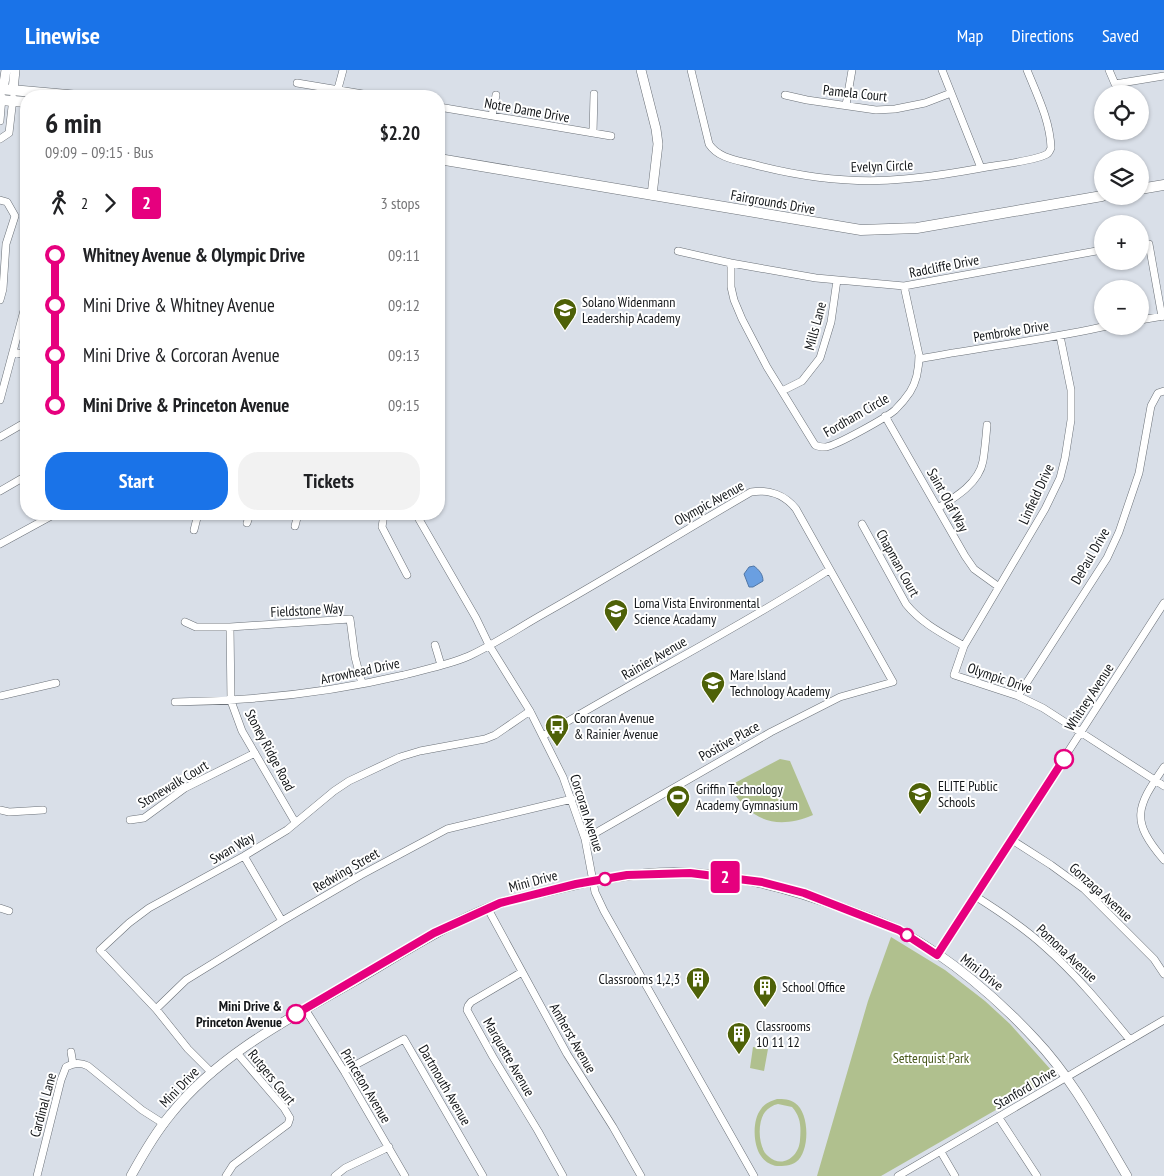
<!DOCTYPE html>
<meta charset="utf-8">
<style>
body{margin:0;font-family:"PT Sans Narrow",sans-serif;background:#f2f2f2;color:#202124;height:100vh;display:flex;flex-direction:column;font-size:19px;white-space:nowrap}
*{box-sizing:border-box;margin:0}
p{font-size:16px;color:#757577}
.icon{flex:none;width:28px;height:28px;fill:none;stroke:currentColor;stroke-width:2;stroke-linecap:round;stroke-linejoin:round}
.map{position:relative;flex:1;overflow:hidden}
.details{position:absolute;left:20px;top:20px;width:425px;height:430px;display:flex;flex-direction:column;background:#fff;border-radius:20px;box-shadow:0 1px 4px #0004}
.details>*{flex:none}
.badge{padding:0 10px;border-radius:4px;font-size:18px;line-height:32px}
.buttons{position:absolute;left:1094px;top:15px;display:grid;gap:10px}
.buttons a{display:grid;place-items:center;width:55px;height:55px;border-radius:50%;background:#fff;box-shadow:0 1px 4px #0004;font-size:25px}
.map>.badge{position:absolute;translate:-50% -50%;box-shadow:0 0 0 2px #fff}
.legs{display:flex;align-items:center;gap:8px;height:55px;padding:0 25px;font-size:16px}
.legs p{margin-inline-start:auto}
.headline{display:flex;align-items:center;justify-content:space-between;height:85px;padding:0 25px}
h1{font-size:28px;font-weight:600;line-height:38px}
.action{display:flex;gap:10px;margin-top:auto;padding:10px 25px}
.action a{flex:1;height:58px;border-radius:20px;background:#1a73e8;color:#fff;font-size:20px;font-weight:600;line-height:58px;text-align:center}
.action a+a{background:#f2f2f2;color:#202124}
ul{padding:0 25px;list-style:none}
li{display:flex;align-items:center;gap:18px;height:50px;font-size:19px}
li i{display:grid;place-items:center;width:8px;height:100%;margin:0 6px;background:currentColor}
li i::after{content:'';width:12px;height:12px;margin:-6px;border:4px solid;border-radius:50%;background:#fff}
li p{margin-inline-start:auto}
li:first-child i{background:linear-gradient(#0000 50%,currentColor 0)}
li:last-child i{background:linear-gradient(currentColor 50%,#0000 0)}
header{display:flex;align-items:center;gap:30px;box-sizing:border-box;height:70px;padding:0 25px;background:#1a73e8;color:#fff}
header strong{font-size:24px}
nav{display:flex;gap:28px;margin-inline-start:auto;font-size:18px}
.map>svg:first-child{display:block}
</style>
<header>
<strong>Linewise</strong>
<nav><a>Map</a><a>Directions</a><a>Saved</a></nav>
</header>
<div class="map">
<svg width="1164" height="1106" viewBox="0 0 1164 1106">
<rect width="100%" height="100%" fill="#d9dfe8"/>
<!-- green -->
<path fill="#b0c08e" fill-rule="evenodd" d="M780 689 790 691 813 745C775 761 750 750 729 716Z
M891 867 945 900 985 931 1010 954 1052 1001 1050 1009 881 1106H817L868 931Z
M753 977 768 979 764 1001 750 998Z
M777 1029C783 1029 790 1029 795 1033 810 1043 810 1082 796 1092 791 1096 783 1096 777 1096 771 1095 765 1092 761 1086 753 1075 752 1050 761 1039 765 1033 771 1031 777 1029ZM778 1034 792 1037C801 1047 801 1057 800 1070 799 1087 782 1099 768 1086 758 1078 757 1052 765 1042 768 1038 773 1035 778 1034Z"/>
<!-- water -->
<path fill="#6a9fe1" stroke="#5076a5" d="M754 496C759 500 763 504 763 511L753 517H749L744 504 749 497Z"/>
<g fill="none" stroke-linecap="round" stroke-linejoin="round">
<!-- minor casing -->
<g stroke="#6b7178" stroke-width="8">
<path id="minor" d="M691 0 709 74C718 88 736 90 752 94 801 107 853 114 904 109 931 107 960 102 987 97 999 95 1038 90 1047 84 1049 83 1050 80 1051 78 1050 50 1037 25 1027 0
M942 0 981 98
M1109 0 1115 14 1164 6
M297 13 375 26
M785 25 807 30 876 40 895 39 925 33 951 23
M336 26 343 0
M846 35 852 0
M439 37 611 66
M492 46 496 25
M0 51 2 27
M593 63 594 24
M0 69 9 63 13 28
M0 130 7 132 15 146 6 174 3 219 0 230
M1140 174H1149L1162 247
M678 181 731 193 816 208 904 216 1102 180
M731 193V217L734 230 742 249 767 297 815 375C818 377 822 377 826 377 837 375 886 348 895 340 900 335 906 328 910 322 917 311 919 298 919 285L904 216
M1140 250 1164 246
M1060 266 1071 320V350L1065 388 1060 408 1045 439 964 576 954 605 1018 626 1043 638 1164 716
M13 282 26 285
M919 289C982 277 1045 270 1107 256
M782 321 802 311 820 288 831 252 837 210
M0 330 26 233
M885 346 965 486 974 499 999 517
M0 367 26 352
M0 421 26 406
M938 438C956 427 979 413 983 391 985 379 986 367 987 355
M384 444 382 457 407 505
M416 444 476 548 489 575 530 641 563 707 585 769 595 822 604 841 754 1106
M247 453 250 444
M862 454 906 534C921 553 943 564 964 576
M295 456 298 444
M194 460 198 444
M0 474 55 444
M185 552 196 557H230L350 549 355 587 362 614
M230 557 231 631 242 661 295 752
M435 575 441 595
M0 626 56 613
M1018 626 1107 488 1119 462 1139 403 1151 336 1158 323 1164 321
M175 632C252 631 328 623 404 605 426 599 448 595 469 586 495 574 520 557 545 543 614 504 682 462 751 422 769 419 785 425 796 439L893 612 840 627 771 662 585 769
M543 666C637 609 736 560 829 500
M1164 697C1136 738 1130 750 1164 790
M0 740 9 742 43 740
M130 750 144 748 185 718 255 683
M1012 770 1051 795 1084 819 1154 889 1164 904
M244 786 282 851
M975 826C999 841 1023 857 1044 876 1076 904 1103 937 1130 970
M0 838 9 841
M488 839 567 984 613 1057 641 1106
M937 885 1164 533
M522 902 471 932 468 936 467 940 493 987 538 1061 563 1106
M156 939 186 910 282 851 361 805 447 759 572 729
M305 939 344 1001 405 1106
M71 982 73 994
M344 1001 404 969 483 1106
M212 1003 188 979 156 939 100 880 129 853 149 838 244 786 287 760 334 721 349 711 400 687 420 681 485 669 495 665 530 641
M999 1048 1037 1106
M941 1082 955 1106
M37 1106 61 1010 66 997C74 993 80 992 88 996L142 1040 164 1054
M226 1106 233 1095 288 1054 290 1048 284 1038 237 983
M335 1106 345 1098 389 1077
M898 1106 1164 950"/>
</g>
<!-- tertiary casing -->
<g stroke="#6b7178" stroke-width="10">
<path id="tertiary" d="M641 0 656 59 658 74 652 125
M3 20 6 0
M13 20 15 0
M131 1106C143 1084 155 1063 171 1044 218 985 288 949 353 912 401 884 446 854 498 834 513 828 530 826 546 822 591 810 644 800 691 803 744 806 796 820 845 839 864 846 884 852 902 862 950 888 998 929 1035 969 1073 1009 1099 1059 1127 1106"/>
</g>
<!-- secondary casing -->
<g stroke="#6b7178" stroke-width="11">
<path id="secondary" d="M0 19 79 26
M0 30 26 32
M439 89 861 160 917 158 1102 126
M1140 119 1164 115"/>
</g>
<!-- minor -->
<use href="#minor" stroke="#fff" stroke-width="7"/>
<!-- tertiary -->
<use href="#tertiary" stroke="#fff" stroke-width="9"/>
<!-- secondary -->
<use href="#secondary" stroke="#fff" stroke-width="10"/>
</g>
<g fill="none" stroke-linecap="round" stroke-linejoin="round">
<!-- line-1 casing -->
<g stroke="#fff" stroke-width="11">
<path id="line-1" d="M296 944 434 863 500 833 576 814 627 805 690 803 762 812 804 823 899 860 937 885 1064 689"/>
</g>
<!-- line-1 -->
<use href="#line-1" stroke="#e6007e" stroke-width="8"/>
</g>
<!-- icons -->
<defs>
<g id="school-pin" transform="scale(1.25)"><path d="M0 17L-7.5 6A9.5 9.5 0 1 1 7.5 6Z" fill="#4e6108" stroke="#fff"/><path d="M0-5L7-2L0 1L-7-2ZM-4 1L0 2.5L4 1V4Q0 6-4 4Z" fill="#fff"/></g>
<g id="bus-pin" transform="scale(1.25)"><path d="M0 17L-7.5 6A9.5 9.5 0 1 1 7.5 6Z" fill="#4e6108" stroke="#fff"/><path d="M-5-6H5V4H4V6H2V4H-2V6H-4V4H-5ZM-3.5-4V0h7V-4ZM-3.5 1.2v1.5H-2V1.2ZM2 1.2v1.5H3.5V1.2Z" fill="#fff"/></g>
<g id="stadium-pin" transform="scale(1.25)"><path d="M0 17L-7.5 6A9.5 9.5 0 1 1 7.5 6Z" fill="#4e6108" stroke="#fff"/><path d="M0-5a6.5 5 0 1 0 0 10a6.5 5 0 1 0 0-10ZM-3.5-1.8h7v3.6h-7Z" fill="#fff"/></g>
<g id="building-pin" transform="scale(1.25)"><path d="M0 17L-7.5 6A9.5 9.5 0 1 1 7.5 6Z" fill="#4e6108" stroke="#fff"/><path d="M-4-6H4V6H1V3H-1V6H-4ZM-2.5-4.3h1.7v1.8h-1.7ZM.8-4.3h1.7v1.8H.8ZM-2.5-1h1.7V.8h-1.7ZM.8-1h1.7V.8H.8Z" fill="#fff"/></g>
</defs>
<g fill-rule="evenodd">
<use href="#school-pin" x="565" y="240"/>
<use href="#school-pin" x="616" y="541"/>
<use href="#school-pin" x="713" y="613"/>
<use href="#bus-pin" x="557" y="656"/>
<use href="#school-pin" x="920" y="724"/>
<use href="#stadium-pin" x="678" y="727"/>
<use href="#building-pin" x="698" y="909"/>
<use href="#building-pin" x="765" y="917"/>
<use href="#building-pin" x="739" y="964"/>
</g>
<!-- markers -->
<g fill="#fff" stroke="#e6007e" stroke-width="2.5">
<circle cx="1064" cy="689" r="9"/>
<circle cx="605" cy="809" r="6"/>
<circle cx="907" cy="865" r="6"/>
<circle cx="296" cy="944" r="9"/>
</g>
<g text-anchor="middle" stroke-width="4" stroke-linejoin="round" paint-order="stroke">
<!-- street labels -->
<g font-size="14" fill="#121518" stroke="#fff">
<text transform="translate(855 23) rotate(6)" y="5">Pamela Court</text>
<text transform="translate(527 40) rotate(10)" y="5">Notre Dame Drive</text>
<text transform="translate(882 96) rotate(-2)" y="5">Evelyn Circle</text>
<text transform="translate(773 132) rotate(10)" y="5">Fairgrounds Drive</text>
<text transform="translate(944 196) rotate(-11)" y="5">Radcliffe Drive</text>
<text transform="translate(815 256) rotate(-75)" y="5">Mills Lane</text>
<text transform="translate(1011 261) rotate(-9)" y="5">Pembroke Drive</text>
<text transform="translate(856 345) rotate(-30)" y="5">Fordham Circle</text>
<text transform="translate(1036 424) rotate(-65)" y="5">Linfield Drive</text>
<text transform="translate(948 430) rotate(61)" y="5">Saint Olaf Way</text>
<text transform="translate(709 433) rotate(-29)" y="5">Olympic Avenue</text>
<text transform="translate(1090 486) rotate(-60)" y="5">DePaul Drive</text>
<text transform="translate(898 493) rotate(61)" y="5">Chapman Court</text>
<text transform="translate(307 540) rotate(-3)" y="5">Fieldstone Way</text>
<text transform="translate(654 588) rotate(-30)" y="5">Rainier Avenue</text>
<text transform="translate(360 601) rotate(-12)" y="5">Arrowhead Drive</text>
<text transform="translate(1000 608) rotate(19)" y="5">Olympic Drive</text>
<text transform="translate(1089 627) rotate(-57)" y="5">Whitney Avenue</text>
<text transform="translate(729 671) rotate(-29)" y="5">Positive Place</text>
<text transform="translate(270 680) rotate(62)" y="5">Stoney Ridge Road</text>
<text transform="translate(173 714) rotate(-31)" y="5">Stonewalk Court</text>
<text transform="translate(587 743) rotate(72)" y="5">Corcoran Avenue</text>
<text transform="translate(232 778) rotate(-30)" y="5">Swan Way</text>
<text transform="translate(346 800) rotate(-30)" y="5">Redwing Street</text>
<text transform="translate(533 811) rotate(-15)" y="5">Mini Drive</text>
<text transform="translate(1101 822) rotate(42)" y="5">Gonzaga Avenue</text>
<text transform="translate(1067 883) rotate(43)" y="5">Pomona Avenue</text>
<text transform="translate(982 902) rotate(38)" y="5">Mini Drive</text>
<text transform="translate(573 968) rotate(60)" y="5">Amherst Avenue</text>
<text transform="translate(509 987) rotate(60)" y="5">Marquette Avenue</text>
<text transform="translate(272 1007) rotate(51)" y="5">Rutgers Court</text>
<text transform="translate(445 1015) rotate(60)" y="5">Dartmouth Avenue</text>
<text transform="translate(366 1016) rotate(59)" y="5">Princeton Avenue</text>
<text transform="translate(179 1017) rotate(-46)" y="5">Mini Drive</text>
<text transform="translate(1025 1018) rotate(-30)" y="5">Stanford Drive</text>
<text transform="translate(43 1035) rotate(-75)" y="5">Cardinal Lane</text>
</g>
<!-- poi labels -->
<g font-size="14" fill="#121518" stroke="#fff" text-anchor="start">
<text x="582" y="237">Solano Widenmann<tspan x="582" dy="16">Leadership Academy</tspan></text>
<text x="634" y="538">Loma Vista Environmental<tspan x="634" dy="16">Science Acadamy</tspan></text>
<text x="730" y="610">Mare Island<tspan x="730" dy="16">Technology Academy</tspan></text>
<text x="574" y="653">Corcoran Avenue<tspan x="574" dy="16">&amp; Rainier Avenue</tspan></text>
<text x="938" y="721">ELITE Public<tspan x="938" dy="16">Schools</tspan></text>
<text x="696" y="724">Griffin Technology<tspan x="696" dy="16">Academy Gymnasium</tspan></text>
<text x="680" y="914" text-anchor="end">Classrooms 1,2,3</text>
<text x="782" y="922">School Office</text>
<text x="756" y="961">Classrooms<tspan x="756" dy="16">10 11 12</tspan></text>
</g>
<!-- stop labels -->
<g font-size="14" font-weight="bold" fill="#121518" stroke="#fff" text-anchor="end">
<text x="282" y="941">Mini Drive &amp;<tspan x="282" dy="16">Princeton Avenue</tspan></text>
</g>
<!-- park labels -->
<g font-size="14" fill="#4a5a1e" stroke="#fff">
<text x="931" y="993">Setterquist Park</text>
</g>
</g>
</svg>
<div class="buttons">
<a><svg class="icon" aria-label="locate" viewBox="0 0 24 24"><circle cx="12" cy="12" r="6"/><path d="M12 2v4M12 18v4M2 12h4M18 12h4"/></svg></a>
<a><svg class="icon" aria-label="layers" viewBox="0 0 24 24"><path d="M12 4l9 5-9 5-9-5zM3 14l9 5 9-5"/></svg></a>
<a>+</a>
<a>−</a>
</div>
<b class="badge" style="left:725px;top:807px;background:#e6007e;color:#fff">2</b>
<section class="details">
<div class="headline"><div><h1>6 min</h1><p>09:09 – 09:15 · Bus</p></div><b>$2.20</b></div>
<div class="legs"><svg class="icon" aria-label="walk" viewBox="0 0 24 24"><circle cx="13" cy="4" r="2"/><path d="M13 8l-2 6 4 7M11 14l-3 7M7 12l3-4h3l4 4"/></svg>2<svg class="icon" aria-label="forward" viewBox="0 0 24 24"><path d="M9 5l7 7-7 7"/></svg><b class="badge" style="background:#e6007e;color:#fff">2</b><p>3 stops</p></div>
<ul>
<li><i style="color:#e6007e"></i><b>Whitney Avenue &amp; Olympic Drive</b><p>09:11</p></li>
<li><i style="color:#e6007e"></i><span>Mini Drive &amp; Whitney Avenue</span><p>09:12</p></li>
<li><i style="color:#e6007e"></i><span>Mini Drive &amp; Corcoran Avenue</span><p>09:13</p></li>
<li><i style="color:#e6007e"></i><b>Mini Drive &amp; Princeton Avenue</b><p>09:15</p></li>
</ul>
<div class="action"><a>Start</a><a>Tickets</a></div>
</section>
</div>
